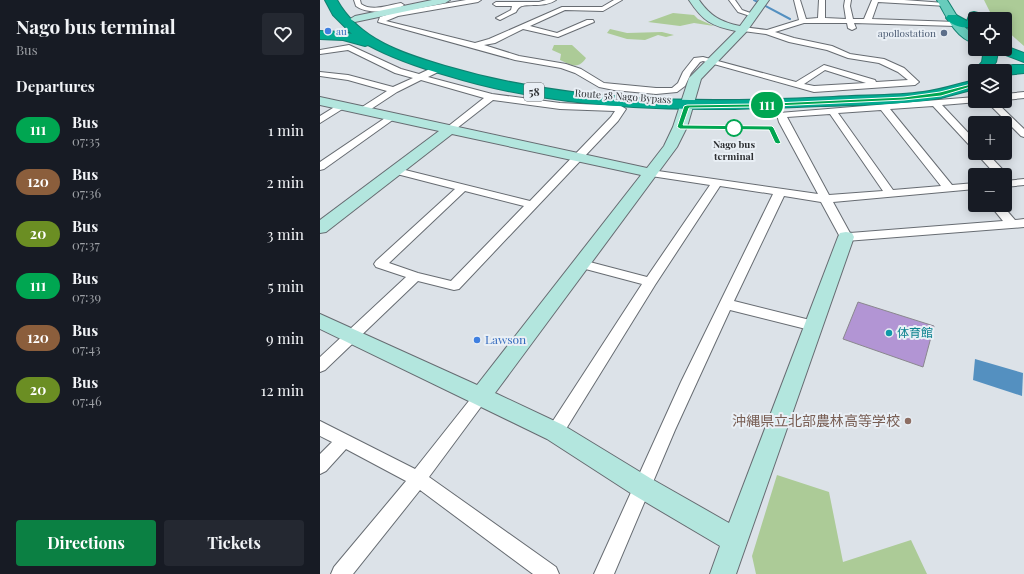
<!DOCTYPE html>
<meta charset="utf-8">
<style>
body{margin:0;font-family:"Playfair Display","Noto Sans JP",serif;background:#242831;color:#f1f3f6;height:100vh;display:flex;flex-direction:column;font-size:15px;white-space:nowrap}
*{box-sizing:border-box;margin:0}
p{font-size:13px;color:#9ea1a6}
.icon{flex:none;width:22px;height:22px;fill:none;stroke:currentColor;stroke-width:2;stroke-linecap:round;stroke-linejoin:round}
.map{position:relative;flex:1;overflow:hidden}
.side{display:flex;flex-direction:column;background:#171b24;width:320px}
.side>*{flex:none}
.badge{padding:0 8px;border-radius:13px;font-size:14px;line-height:26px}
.controls{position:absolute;left:648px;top:12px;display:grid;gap:8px}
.controls a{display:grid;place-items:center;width:44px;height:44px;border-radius:4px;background:#171b24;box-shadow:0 2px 10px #0003;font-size:20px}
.map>.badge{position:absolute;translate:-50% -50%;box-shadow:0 0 0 2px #fff}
h2{padding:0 16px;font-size:15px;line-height:36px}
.round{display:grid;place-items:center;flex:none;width:42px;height:42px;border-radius:4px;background:#242831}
.head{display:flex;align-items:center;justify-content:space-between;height:68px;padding:0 16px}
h1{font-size:19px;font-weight:700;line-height:30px}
.button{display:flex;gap:8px;margin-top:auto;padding:8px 16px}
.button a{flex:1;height:46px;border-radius:4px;background:#0b8043;color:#fff;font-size:16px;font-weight:700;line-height:46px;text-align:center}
.button a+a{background:#242831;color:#f1f3f6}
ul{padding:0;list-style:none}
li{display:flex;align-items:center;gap:12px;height:52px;padding:0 16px}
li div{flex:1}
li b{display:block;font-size:15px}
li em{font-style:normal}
li .badge{min-width:44px;font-weight:700;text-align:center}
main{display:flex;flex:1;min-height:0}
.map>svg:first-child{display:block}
</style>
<main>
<section class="side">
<div class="head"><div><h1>Nago bus terminal</h1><p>Bus</p></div><a class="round"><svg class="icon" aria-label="heart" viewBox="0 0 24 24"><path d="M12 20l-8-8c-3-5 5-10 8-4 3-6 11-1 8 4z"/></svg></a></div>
<h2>Departures</h2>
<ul>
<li><span class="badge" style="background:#00a651;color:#fff">111</span><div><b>Bus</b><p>07:35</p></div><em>1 min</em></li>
<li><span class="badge" style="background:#8b5e3c;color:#fff">120</span><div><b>Bus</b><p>07:36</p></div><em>2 min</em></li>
<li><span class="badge" style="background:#6b8e23;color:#fff">20</span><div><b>Bus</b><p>07:37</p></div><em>3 min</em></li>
<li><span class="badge" style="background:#00a651;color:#fff">111</span><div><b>Bus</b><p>07:39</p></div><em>5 min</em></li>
<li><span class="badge" style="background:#8b5e3c;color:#fff">120</span><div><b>Bus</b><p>07:43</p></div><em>9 min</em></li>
<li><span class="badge" style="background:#6b8e23;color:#fff">20</span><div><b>Bus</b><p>07:46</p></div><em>12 min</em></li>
</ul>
<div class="button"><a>Directions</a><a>Tickets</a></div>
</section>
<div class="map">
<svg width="704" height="574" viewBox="0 0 704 574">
<rect width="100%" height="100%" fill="#dce2e8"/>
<!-- green -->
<path fill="#accb97" d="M664 0H704V46L686 30 685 19H677L670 12Z
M353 13 374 15 378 19 394 26 374 23 360 26 328 22Z
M290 29 307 33 342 32 354 35 346 37 338 35 325 40 307 39 287 33Z
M234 45H252L266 58C258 70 251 65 240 60L241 54 232 50Z
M457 475 509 492 523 562 591 540 607 574H436L432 556Z"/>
<!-- water -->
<path fill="#5490c0" d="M655 359 703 373 702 396 653 380Z"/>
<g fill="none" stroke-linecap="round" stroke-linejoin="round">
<!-- stream -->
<path stroke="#5490c0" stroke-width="2" d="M434 0 470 19"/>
</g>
<!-- building -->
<path fill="#b295d4" stroke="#8a878e" d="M538 302 614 326 603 367 523 339Z"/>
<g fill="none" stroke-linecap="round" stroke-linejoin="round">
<!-- street casing -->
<g stroke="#676c72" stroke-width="2">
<path id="street" d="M34 0H40L41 4C52 12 69 5 81 3L84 5C74 13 46 14 36 6Z
M146 0H161L158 2 78 16 66 21 155 43 169 39 242 7H282L294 0H302L283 11 245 10 210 26 237 33 267 20H273L274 22 238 37 203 29 175 43 164 45 199 56 246 64 261 69 284 83 336 88H352L358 83 363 72 374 58 383 57 476 82 504 65 555 80 556 82 588 80 578 72 559 63 528 58 507 50 469 42 446 34 423 31 419 29 423 27 447 30 479 20 474 0H480L486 19 498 18 499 0H505V18L526 19 524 6 525 0H531L530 6 533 19H544L552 0H584L625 3 627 4V6L558 2 552 19 636 22 640 24 636 26 534 23 536 28 532 30 528 28 527 23H484L455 32 474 38 512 46 530 54 564 59 584 68 599 82 595 85 494 92 383 61 380 62 371 73 365 86 357 92 336 94 294 90 279 87 255 73 241 68 195 60 58 22 60 17 76 12ZM505 70 546 83 494 86 484 84Z
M226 0H236C225 8 206 3 200 7 198 8 197 10 196 12L180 20 176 18 178 17 191 10 192 6H176L173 4 176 2H219Z
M409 0H415L422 10 436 15 433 17 418 12Z
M29 45 81 69 99 74 114 67H120V71L108 77 172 94 240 103 301 106 306 109 298 121 139 289 134 290 98 281 5 370 0 372V357L86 277 56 267 54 264 56 261 135 189 73 173 72 171 73 169 77 168 210 201 291 117 295 111 240 109 173 100 132 132 129 133 124 130 126 128 164 98 101 80 77 92 45 113H39L37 111 39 109 67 91 28 80 0 76V72L28 75 73 87 93 78 75 73 28 50 0 54V50ZM145 191 204 206 131 281 98 273 69 263Z
M704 92V98L685 100V94Z
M655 97V101L658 102 622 105 655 140V149L652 148 613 106 570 109 632 185 655 183V189L513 202 530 233 683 221 670 205H682L695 220 704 219V227L526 241 522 240 520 237 501 202 464 196 414 301 494 321 499 322 501 326 499 330 494 331 410 310 355 430 294 574H274L361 382 453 194 400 186 335 285 241 437 235 439 229 437 227 432 229 427 322 284 258 267 256 264 258 261 262 260 327 277 390 185 331 176 326 173 327 171 331 170 498 194 459 122 457 115 459 113ZM561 110 621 186 573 190 518 113ZM510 114 563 191 509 195 467 117Z
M666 101H675L704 129V137L701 136Z
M21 103 24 104 26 106 24 108 0 123V116Z
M71 114 74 115 76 117 74 119 4 169 0 170V162Z
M656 153H667L686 173 687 175 686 177 685 175H676Z
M704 179V185L685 187V181Z
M161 390 166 392 169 396 166 400 109 477 236 567 239 574H213L100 490 33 574H11L14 567 86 481 26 449 6 471 0 474V454L12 442 0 436V421L95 469 156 392Z"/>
</g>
<!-- secondary casing -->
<g stroke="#676c72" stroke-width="2">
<path id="secondary" d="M112 0H130L125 3 35 22 30 19 35 16Z
M369 0H379C390 16 401 22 420 26L439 0H449L427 31 381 79 367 127 357 147 175 393 243 425 330 478 409 523 518 237 520 233 526 232 532 233 534 237 416 574H390L400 546 312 494 227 439 0 329V314L157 385 321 175 132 134 6 232 0 233V220L119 131 0 105V97L327 168 344 146 353 127 369 78 416 31C391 26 383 21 369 0Z"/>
</g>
<!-- primary casing -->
<g stroke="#117f6f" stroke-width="2">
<path id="primary" d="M617 0H627L643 26 655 35V43C636 39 626 16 617 0Z"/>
</g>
<!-- highway casing -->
<g stroke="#117f6f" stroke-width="2">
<path id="highway" d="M5 0H17C39 40 84 54 125 66 253 104 381 103 513 97 543 95 573 96 603 92 621 90 637 84 655 80V89L621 98 603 101C569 105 535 105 501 106 376 112 250 113 129 76 101 68 74 59 48 45L45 46 23 40 0 39V31L24 32 32 34 13 15Z
M654 12 658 13 660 19H655V26C644 29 633 27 626 18L628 15H636L647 21 650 13Z
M685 46 704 53V62L678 52 676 62 669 71H655V72L654 71 662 62 664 49H685Z
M693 65H704V73L685 75V71H674L676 68Z"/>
</g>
<!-- street -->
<use href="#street" fill="#fff" fill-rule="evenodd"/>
<!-- secondary -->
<use href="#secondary" fill="#b3e6de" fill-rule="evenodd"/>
<!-- primary -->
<use href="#primary" fill="#67ccbc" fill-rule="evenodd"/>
<!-- highway -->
<use href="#highway" fill="#02aa90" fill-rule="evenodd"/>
</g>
<!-- line -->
<path fill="#00a651" stroke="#fff" d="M655 83H657V85L621 96 584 100 434 107 369 108 363 125 452 126 454 128 461 143 458 144 455 143 449 130 360 129 357 127 364 106 367 105 434 104 584 97 620 92Z"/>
<!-- markers -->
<g fill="#3f7fe0" stroke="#e9eff5" stroke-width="1.5">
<circle cx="8" cy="31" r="4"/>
<circle cx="157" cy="340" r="4"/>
</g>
<circle fill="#5c6f8a" stroke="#e9eff5" stroke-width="1.5" cx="624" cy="33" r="4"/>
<circle fill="#fff" stroke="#00a651" stroke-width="2" cx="414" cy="128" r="8"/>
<circle fill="#0f9aa8" stroke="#e9eff5" stroke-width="1.5" cx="569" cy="333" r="4"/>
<circle fill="#8d6e63" stroke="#e9eff5" stroke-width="1.5" cx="588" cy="421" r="4"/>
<g text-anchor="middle" stroke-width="4" stroke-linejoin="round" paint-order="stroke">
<!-- far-shop labels -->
<g font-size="10" fill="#366cbe" stroke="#e9eff5" text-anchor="start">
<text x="16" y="35">au</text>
</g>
<!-- far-service labels -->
<g font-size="10" fill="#4e5e75" stroke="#e9eff5" text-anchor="end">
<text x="616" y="37">apollostation</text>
</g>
<!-- far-street labels -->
<g font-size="10" fill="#2d2f32" stroke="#e9eff5">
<text transform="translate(303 96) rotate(4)" y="4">Route 58 Nago Bypass</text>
</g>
<!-- far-stop labels -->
<g font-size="10" font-weight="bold" fill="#2d2f32" stroke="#e9eff5">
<text x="414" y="148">Nago bus<tspan x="414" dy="12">terminal</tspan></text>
</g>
<!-- shield labels -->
<rect fill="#e9eff5" stroke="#65696c" stroke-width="1" x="204" y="83" width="20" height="18" rx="3"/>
<g font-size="11" font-weight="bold" fill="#2d2f32">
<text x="214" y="96">58</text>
</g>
<!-- culture labels -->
<g font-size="12" fill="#0d838f" stroke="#e9eff5" text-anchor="start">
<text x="577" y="337">体育館</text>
</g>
<!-- shop labels -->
<g font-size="12" fill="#366cbe" stroke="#e9eff5" text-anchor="start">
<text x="165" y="344">Lawson</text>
</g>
<!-- near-education labels -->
<g font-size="14" fill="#785e54" stroke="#e9eff5" text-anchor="end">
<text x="580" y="426">沖縄県立北部農林高等学校</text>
</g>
</g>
</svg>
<div class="controls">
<a><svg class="icon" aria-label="locate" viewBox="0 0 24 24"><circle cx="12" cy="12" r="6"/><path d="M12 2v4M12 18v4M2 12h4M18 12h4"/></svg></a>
<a><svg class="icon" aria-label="layers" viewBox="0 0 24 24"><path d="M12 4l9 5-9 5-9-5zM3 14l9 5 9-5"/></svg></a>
<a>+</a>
<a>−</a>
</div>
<b class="badge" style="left:447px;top:105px;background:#00a651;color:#fff">111</b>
</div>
</main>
